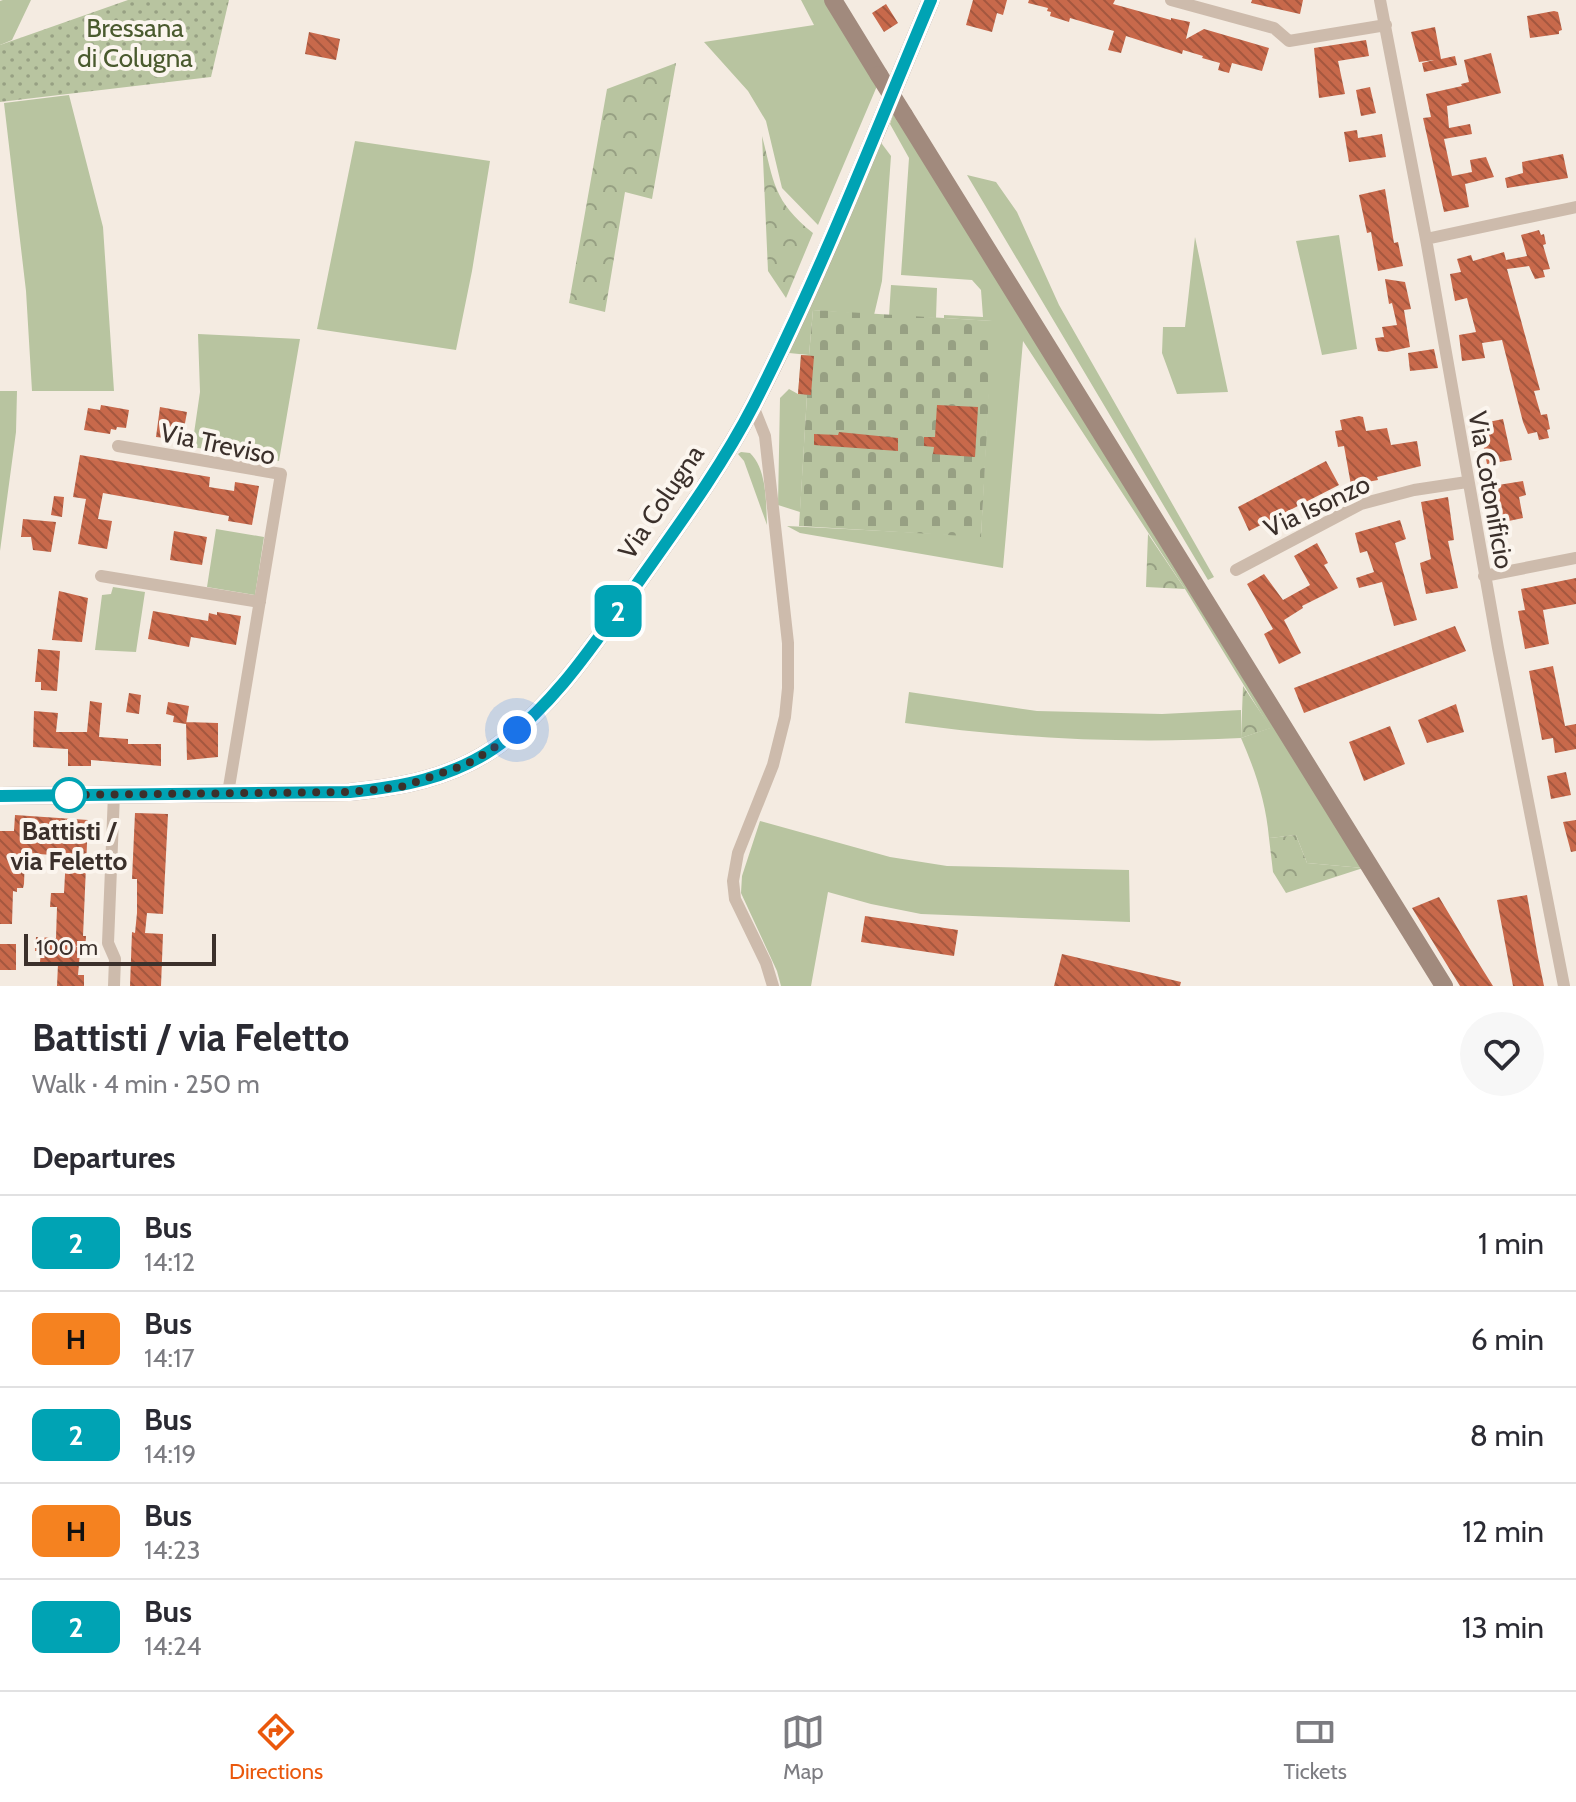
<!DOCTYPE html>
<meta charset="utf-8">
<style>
body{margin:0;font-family:Cabin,sans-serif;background:#f7f7f7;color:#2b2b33;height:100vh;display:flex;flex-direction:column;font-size:30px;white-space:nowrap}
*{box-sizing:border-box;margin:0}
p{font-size:26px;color:#7c7c81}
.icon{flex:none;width:44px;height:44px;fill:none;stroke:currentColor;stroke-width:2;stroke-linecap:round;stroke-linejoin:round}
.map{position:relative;height:986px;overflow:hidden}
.details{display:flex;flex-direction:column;background:#fff;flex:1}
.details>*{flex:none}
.badge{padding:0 16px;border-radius:12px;font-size:28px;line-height:52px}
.scale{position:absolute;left:24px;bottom:20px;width:192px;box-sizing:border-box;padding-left:8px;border:4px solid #3b302b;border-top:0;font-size:22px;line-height:28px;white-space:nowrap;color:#3b302b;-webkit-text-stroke:6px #fbf5ee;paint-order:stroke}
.you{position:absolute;width:40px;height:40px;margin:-20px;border:6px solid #fff;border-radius:50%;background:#1a73e8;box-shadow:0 0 0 12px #1a73e833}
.map>.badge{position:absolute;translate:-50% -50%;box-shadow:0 0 0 4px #fff}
h2{padding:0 32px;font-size:30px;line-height:72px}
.round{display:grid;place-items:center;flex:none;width:84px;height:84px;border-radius:42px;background:#f7f7f7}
.head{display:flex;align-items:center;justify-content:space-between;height:136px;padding:0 32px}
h1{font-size:38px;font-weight:700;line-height:60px}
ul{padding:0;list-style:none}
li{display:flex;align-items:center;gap:24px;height:96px;padding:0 32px;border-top:2px solid #e1e1e2}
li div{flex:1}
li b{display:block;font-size:30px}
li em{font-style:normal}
li .badge{min-width:88px;font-weight:700;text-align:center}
.menu{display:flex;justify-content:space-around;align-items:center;height:112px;border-top:2px solid #e1e1e2;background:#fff;font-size:22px;color:#7c7c81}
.menu a{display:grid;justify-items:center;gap:4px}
.menu .current{color:#ea580c}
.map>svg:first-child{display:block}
</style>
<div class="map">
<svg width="1576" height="986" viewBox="0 0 1576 986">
<defs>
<pattern id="forest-crowns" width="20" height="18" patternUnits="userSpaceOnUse" patternTransform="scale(2)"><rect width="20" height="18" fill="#b8c4a0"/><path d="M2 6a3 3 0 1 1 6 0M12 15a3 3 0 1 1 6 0" fill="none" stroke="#97a083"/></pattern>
<pattern id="cemetery-stones" width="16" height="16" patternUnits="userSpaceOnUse" patternTransform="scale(2)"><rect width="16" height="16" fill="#b8c4a0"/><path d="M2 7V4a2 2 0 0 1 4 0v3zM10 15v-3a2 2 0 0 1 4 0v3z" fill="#97a083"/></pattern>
<pattern id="park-dots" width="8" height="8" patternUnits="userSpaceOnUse" patternTransform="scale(2)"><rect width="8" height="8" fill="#b8c4a0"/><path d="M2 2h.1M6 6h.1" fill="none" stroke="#97a083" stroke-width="1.8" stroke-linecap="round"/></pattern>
<pattern id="building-back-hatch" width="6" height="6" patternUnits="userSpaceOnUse" patternTransform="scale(2)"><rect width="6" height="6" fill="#c8694b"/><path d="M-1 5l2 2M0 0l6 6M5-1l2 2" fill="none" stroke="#a4573f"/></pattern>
</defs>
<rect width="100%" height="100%" fill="#f4ebe1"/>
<!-- grass -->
<path fill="#b8c4a0" d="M3 0H31L12 40 0 45V1Z
M801 0H824L877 86 818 225 782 188 766 121 748 91 704 42 814 25Z
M69 95 103 227 114 391H32L26 291 4 103Z
M895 109 1363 868 1307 863 1296 835 1269 838C1266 802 1255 770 1241 738 1128 744 1017 739 905 723L909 692 1037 711 1162 714 1241 710V738L1270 728 1185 589 1023 341 1003 568 800 533 787 526 981 536 992 321 944 318V315L983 317 981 290 972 280 901 275 909 158 890 124Z
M879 140 891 156 882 281 874 315 813 310 809 355 789 353Z
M355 141 490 161 472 271 456 350 317 329Z
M967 175 996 182 1017 212 1059 305 1214 577 1208 580Z
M1339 235 1357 349 1322 355 1296 241Z
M1195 237 1228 392 1177 394 1162 353 1163 327H1185Z
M891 285 937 288 936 318 889 316Z
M198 334 300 339 279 461 192 447 200 392Z
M789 389 798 394 807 395 800 512 778 505 780 398Z
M0 391H17L16 432 0 551Z
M741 452 750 453C767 469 766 503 767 525L744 461 738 454Z
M216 529 264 537 255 595 207 587Z
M113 587 145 592 136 652 95 650 102 595 111 594Z
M760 821 890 857 947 866 1129 870 1130 922 921 914 871 904 828 892 811 986H781L777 971 741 893 742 876Z"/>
<!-- forest -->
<path fill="url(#forest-crowns)" d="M676 63 652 199 625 192 605 312 569 303 607 89Z
M762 136C774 182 773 201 813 233L786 298 768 271Z
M1148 534 1185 589 1146 587Z
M1243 686 1271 728 1241 738Z
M1296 835 1307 863 1363 868 1286 893 1273 872 1269 838Z"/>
<!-- cemetery -->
<path fill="url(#cemetery-stones)" d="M813 310 993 321 981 537 799 526 807 395 798 394 801 355H809Z"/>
<!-- park -->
<path fill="url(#park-dots)" d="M128 0H229L211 77 0 102V45Z"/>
<!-- building -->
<path fill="url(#building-back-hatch)" d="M973 0H1007L1003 15 997 13 992 32 966 25Z
M1029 0H1115L1113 4 1171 20V18L1190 22 1186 39 1204 29 1269 48 1262 71 1232 63 1229 73 1218 70 1220 63 1202 58 1203 56 1183 50 1182 54 1126 36 1121 53 1108 50 1114 31 1070 18 1069 22 1050 16 1051 12 1047 11 1048 8 1028 3Z
M1252 0H1303L1300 14 1251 3Z
M886 4 898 23 884 32 872 13Z
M1554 11 1558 12 1562 30 1559 31V34L1530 38 1527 16Z
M1435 27 1441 59 1455 56 1457 65 1424 72 1422 63 1434 60 1419 62 1411 32Z
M309 32 340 39 336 60 305 54Z
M1366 40 1369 56 1338 61 1345 94 1319 98 1314 48Z
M1491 53 1501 93 1447 106 1449 128 1470 124 1472 134 1444 139 1452 176 1472 172 1470 160 1486 157 1494 177 1465 184 1469 207 1444 212 1423 118 1431 117 1426 94 1462 86 1461 84 1469 82 1464 60Z
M1370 87 1376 113 1361 116 1356 90Z
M1357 130 1358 138 1382 134 1386 157 1349 162 1344 132Z
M1563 154 1568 178 1507 188 1505 178 1523 173 1522 162Z
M1385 189 1394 243 1398 242 1403 266 1378 271 1371 232 1367 233 1359 195Z
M1539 230 1541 235 1544 234 1546 244 1543 245 1550 269 1543 270 1545 277 1535 279 1529 266 1507 269 1540 390 1534 391 1541 415 1547 414 1550 429 1547 430 1549 438 1539 440 1537 432 1528 434 1523 422 1502 340 1482 343 1485 358 1462 361 1459 335 1476 332 1467 298 1455 301 1450 274 1461 272 1457 259 1471 255 1473 261 1504 252 1506 260 1527 256 1521 235Z
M1385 279 1405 282 1411 309 1404 310 1410 347 1387 352 1378 351 1375 338 1384 337 1382 327 1397 325 1392 303 1389 304Z
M1434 349 1438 368 1410 371 1408 353Z
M801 355 814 356 811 395 798 394Z
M101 405 129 410 126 428 117 427 116 430 111 429 110 434 84 430 88 408 100 410Z
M937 405 978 407 975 457 933 454 934 447 924 446V437H935Z
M160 407 187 412 182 440 156 437Z
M1359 416 1363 417 1366 431 1387 428 1391 445 1417 441 1421 466 1377 477 1378 480 1351 485 1344 446 1338 447 1335 431 1342 430 1340 420Z
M1503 419 1512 460 1487 464 1479 424Z
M839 432 898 438V451L814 445V434L838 435Z
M80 455 210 477 209 487 234 491 235 482 259 486 252 525 228 521 229 516 103 493 98 519 112 521 107 549 78 544 86 499 73 497Z
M1326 461 1339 485 1249 531 1238 507Z
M1523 481 1526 495 1519 497 1523 518 1499 523 1492 486Z
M54 496 64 497 62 517 51 515Z
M1448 497 1454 540 1448 541 1458 588 1426 594 1420 563 1431 559 1421 502Z
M23 519 56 522 51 552 33 550 31 537H21Z
M1400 520 1406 539 1395 543 1417 620 1394 626 1382 582 1359 588 1356 578 1374 572 1367 551 1360 553 1355 533Z
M174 531 207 537 202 565 170 560Z
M1317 543 1328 563 1324 565 1338 588 1302 606 1303 608 1284 620 1301 653 1279 664 1264 634 1273 629 1247 584 1264 574 1283 600 1310 585 1294 556Z
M1576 578V604L1543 610 1549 644 1525 649 1518 611 1525 610 1521 589Z
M59 591 88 598 82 642 52 640Z
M153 611 208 621 209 613 217 615V612L241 616 236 645 191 637 189 647 148 639Z
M1455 626 1466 651 1304 713 1294 688Z
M38 649 60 651 57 691 41 690V682H35Z
M1553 666 1565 726 1576 724V749L1555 753 1553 738 1542 740 1529 671Z
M129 693 141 695 139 714 126 712Z
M90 701 102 703 99 737 128 739V744H161V766L91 760V766H68V749L33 747 34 711 58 713 56 732H87Z
M168 702 189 706 186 724 173 722 174 716 166 714Z
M1456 704 1464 732 1427 743 1418 720Z
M186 722 218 723V757L187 760Z
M1390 726 1405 764 1364 781 1349 742Z
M1566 772 1571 795 1551 799 1547 776Z
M135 813 168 814 163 914 147 913 145 933 163 934 161 986H130L132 932 135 933 137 913V879H132Z
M15 815 88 820 83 936H86L85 952H80L78 975H84V986H57L58 964 40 962 41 951H35L36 937 56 938 57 907H50L51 893H64L66 856 25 853 24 884 23 888H17V892L13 891 12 924H0V831H14Z
M1576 820V851L1571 852 1563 822Z
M1527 895 1537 952 1544 986H1513L1497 900Z
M1439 897 1476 959 1493 986H1460L1412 908Z
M865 916 958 930 954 956 861 942Z
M0 944H16V970H0Z
M1062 954 1181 982 1180 986H1054Z"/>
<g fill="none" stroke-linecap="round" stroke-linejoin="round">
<!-- street -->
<path stroke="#cdbbac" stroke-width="12" d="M1171 0 1274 28 1289 41 1386 25
M1380 0 1426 239 1498 648 1564 986
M1426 239 1576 207
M753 406 765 436 788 643V688L785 717 773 765 738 853 733 881 735 899 766 963 773 986
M118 446 281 474 228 793
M1236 570 1361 504 1414 490 1467 482
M101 576 260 602
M1484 576 1576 558
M114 794 108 943 115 959 114 986"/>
<!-- secondary -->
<path stroke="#a18a7d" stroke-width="18" d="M833 0 879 75
M904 115 1444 986
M0 796 350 792C401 787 450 778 493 749 551 709 592 647 632 591 675 530 720 470 754 404 821 274 874 135 931 0"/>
<!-- secondary-bridge -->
<path stroke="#a18a7d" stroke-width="18" d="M879 75 904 115"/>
</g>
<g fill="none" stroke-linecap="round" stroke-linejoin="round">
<!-- line casing -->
<g stroke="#fff" stroke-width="18">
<path id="line" d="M0 796 350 792C401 787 450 778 493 749 551 709 592 647 632 591 675 530 720 470 754 404 821 273 874 135 931 0"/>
</g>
<!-- line -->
<use href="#line" stroke="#00a3b4" stroke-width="12"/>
<!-- walk -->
<path stroke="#3b302b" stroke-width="8" stroke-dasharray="0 14.4" d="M69 795H63L350 792 401 787 465 765 491 750 517 730"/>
</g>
<!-- markers -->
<circle fill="#fff" stroke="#00a3b4" stroke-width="4" cx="69" cy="795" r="16"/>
<g text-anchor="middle" stroke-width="8" stroke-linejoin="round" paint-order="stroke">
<!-- park labels -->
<g font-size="26" fill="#4a5a2e" stroke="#fbf5ee">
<text x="135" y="37">Bressana<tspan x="135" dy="30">di Colugna</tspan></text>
</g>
<!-- street labels -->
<g font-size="26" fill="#3b302b" stroke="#fbf5ee">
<text transform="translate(218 444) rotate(12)" y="9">Via Treviso</text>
<text transform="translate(1491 490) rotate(80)" y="9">Via Cotonificio</text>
<text transform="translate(661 502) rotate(-56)" y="9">Via Colugna</text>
<text transform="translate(1317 506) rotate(-25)" y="9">Via Isonzo</text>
</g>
<!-- stop labels -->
<g font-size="26" font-weight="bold" fill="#3b302b" stroke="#fbf5ee">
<text x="69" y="840">Battisti /<tspan x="69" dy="30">via Feletto</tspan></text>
</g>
</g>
</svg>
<div class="scale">100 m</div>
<div class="you" style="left:517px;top:730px"></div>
<b class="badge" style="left:618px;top:611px;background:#00a3b4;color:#fff">2</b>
</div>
<section class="details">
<div class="head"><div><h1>Battisti / via Feletto</h1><p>Walk · 4 min · 250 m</p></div><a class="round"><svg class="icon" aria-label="heart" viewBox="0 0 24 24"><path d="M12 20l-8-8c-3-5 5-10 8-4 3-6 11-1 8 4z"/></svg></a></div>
<h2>Departures</h2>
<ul>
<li><span class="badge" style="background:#00a3b4;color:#fff">2</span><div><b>Bus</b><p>14:12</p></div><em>1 min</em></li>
<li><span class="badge" style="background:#f58220;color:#111">H</span><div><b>Bus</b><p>14:17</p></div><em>6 min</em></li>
<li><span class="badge" style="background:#00a3b4;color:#fff">2</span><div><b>Bus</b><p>14:19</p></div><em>8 min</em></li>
<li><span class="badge" style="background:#f58220;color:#111">H</span><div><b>Bus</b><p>14:23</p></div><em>12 min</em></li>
<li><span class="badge" style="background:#00a3b4;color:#fff">2</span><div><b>Bus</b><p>14:24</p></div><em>13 min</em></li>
</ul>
</section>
<nav class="menu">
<a class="current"><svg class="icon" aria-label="directions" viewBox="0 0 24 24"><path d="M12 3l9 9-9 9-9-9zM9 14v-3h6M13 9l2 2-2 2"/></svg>Directions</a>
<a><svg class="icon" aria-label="map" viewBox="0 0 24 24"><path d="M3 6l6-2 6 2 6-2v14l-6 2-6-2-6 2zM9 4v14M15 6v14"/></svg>Map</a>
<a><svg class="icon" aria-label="tickets" viewBox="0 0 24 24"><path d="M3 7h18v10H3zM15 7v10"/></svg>Tickets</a>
</nav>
